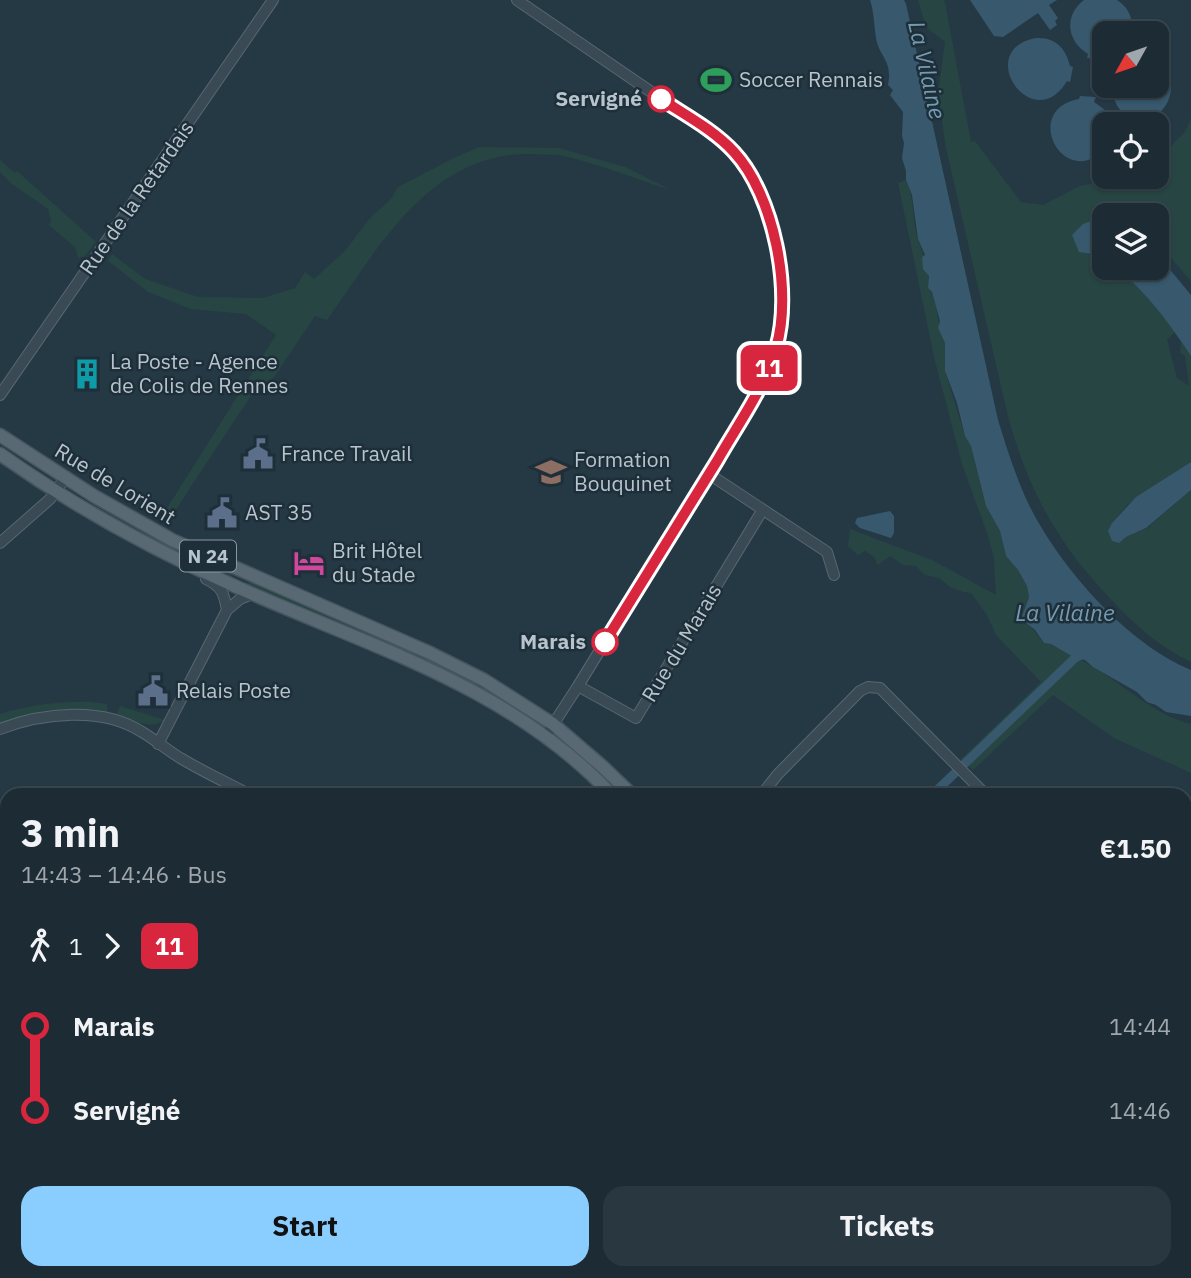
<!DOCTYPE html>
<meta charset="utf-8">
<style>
body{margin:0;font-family:"IBM Plex Sans",sans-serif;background:#293740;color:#f1f3f6;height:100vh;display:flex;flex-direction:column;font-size:26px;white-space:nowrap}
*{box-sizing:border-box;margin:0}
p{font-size:23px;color:#a0a7ac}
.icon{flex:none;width:38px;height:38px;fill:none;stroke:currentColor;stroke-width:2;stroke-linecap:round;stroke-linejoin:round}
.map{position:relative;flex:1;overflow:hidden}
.panel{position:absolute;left:0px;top:788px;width:1192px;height:492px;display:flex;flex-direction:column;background:#1c2b34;border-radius:21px 21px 0 0;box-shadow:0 2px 5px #0004,0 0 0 2px #3a474f}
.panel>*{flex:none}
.badge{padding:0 14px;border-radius:10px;font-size:24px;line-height:46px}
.needle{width:46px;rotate:230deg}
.controls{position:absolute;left:1092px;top:21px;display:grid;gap:14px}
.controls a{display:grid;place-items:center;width:77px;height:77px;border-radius:14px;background:#1c2b34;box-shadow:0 2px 5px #0004,0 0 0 2px #3a474f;font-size:35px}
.map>.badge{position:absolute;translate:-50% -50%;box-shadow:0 0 0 4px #fff}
.legs{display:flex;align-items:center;gap:10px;height:77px;padding:0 21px;font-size:23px}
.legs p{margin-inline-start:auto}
.head{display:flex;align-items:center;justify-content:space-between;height:119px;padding:0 21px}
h1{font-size:38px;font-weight:800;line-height:52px}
.action{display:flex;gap:14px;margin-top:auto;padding:14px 21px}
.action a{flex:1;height:80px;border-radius:21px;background:#8aceff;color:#111;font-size:28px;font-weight:800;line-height:80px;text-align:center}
.action a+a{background:#293740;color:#f1f3f6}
ul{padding:0 21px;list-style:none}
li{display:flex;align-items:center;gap:24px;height:84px;font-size:26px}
li i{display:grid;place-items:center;width:10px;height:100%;margin:0 9px;background:currentColor}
li i::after{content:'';width:18px;height:18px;margin:-9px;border:5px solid;border-radius:50%;background:#1c2b34}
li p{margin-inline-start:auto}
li:first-child i{background:linear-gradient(#0000 50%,currentColor 0)}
li:last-child i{background:linear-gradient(currentColor 50%,#0000 0)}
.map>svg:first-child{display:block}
</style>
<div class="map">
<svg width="1191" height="1278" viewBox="0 0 1191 1278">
<rect width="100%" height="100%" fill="#253945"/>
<!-- green -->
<path fill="#274543" d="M918 0H943L945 3 971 142 975 141 1021 202 1043 205 1080 186 1125 177H1157V160L1185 132 1191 118V281L1157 242V215L1101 213 1104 221 1096 219 1079 251 1104 260V268C1105 268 1115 268 1116 268 1131 274 1165 317 1175 332L1167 340 1177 378 1189 386 1185 356 1180 353 1181 341 1191 356V462L1128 504 1112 523 1122 541 1126 537 1147 528 1191 490V662C1158 646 1131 622 1107 595 1055 540 1026 485 1007 412L946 148 938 94 945 42 926 27Z
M479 147 559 148 625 167 671 190C636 179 594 162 559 155 550 154 541 155 532 154 430 152 379 247 327 320L315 316 274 377 250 397 167 523 159 521 276 335 246 314 191 309 148 292 108 261 112 254 145 279 198 297 263 298 295 288 305 272 314 279 345 251 369 219 391 199 398 187 454 158Z
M0 160 15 173 17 171 96 242 85 256 78 258 75 247 49 225 51 221 48 209 12 184 0 172Z
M906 180C915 199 912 221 918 240 923 255 932 272 928 287L935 299 940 331 945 343V371L965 436 971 445 983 495 990 513 1000 531 1006 556 1018 570 1027 586 1029 596 1022 616 1044 643 1050 644C1067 653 1084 661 1100 671 1130 690 1155 715 1191 724V773L1114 738 1053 695 973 770 961 759 1041 682 996 635 987 615 971 593 963 592 950 587 939 578 925 575 916 566 903 565 890 556 878 565 874 557 865 551 858 555 848 546 850 529 934 561 996 595 994 558 987 533 962 464 934 357 898 183Z
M94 501 233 573 231 576 205 564 196 563 90 507Z
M252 581 398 644 399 647 396 649 244 585Z
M91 702 107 704 108 714 0 726V714C30 705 60 701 91 702Z
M120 706 165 720C147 731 136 719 116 715Z
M1191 1058V1278H1026L1022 1272H1185V1059Z
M0 1155 7 1161V1272H134L140 1278H0Z
M531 1272H717V1278H498Z"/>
<!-- water -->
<path fill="#37586d" d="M870 0H904L906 4 998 420C1007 449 1016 478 1029 505 1060 567 1126 643 1191 670V716L1166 712 1156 705 1147 702 1137 692 1093 667 1085 660 1075 658 1051 644 1044 643 1035 630 1025 622 1022 616 1029 597 1027 586 1018 570 1006 556 1000 531 986 506 971 446 965 436 957 403 945 371V343L938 328 940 321 932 292 928 288 929 276 923 269 922 257 925 255 918 239 912 195 906 180V171L902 158 904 143 902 136 903 112 890 95 893 90 888 85C893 60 879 57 876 38 874 26 874 11 870 0Z
M970 0H1057L1049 5 1058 18 1055 21 1057 25 1050 30 1038 13 1003 37 994 36Z
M1084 0H1117C1129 8 1134 19 1131 33H1104L1102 60 1087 58 1088 54C1066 41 1064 15 1084 0Z
M1036 38C1055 37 1066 48 1070 66L1073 67 1070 82 1067 81C1033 138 972 50 1036 38Z
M1157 60C1191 85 1157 139 1123 113 1114 105 1113 92 1108 86H1157Z
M1080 96 1096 97 1094 102 1105 110 1112 124H1104V151C1061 189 1022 109 1079 99Z
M1096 219 1104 221V260L1096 255 1079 252 1072 235 1083 224Z
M1157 254 1191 295V356C1169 323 1147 292 1116 268H1157Z
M1191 462V490L1146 528 1126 537 1119 543 1112 541 1108 531 1112 523 1136 497Z
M890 511 894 516V533L891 538 860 528 855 523 857 518Z"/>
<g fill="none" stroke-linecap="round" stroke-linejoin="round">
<!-- stream -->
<path stroke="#37586d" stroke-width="2.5" d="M0 1174 7 1180
M0 1199 7 1195
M970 1272 974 1278"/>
<!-- canal -->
<path stroke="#37586d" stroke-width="9" d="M933 794 1075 658 1085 653"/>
<!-- river -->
<path stroke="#37586d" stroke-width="14" d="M1185 1095 1191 1093"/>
<!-- minor casing -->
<g stroke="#586771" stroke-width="12">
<path id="minor" d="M517 0 717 137C731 149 744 162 753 178 777 221 789 299 777 347 772 363 766 377 758 392L578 686 545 737
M0 395 273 0
M709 474 827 552 834 575
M0 543 50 499 65 478
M206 579C222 587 224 593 227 610
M578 686 636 718 762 511
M0 729C42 713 102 706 142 732 156 740 168 751 182 759 204 772 227 783 249 794
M158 744 227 610 240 599 252 594
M762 794 778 774 860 691 868 687 880 688 985 794
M585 1278 586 1272
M779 1278 832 1277 847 1273"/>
</g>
<!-- major casing -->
<g stroke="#465660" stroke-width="15">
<path id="major" d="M0 435 94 496 172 540 428 652 484 680 553 724 603 767 631 794
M0 454C75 507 155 551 239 588 371 647 509 686 611 794
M987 1272 992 1278
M1007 1272 1011 1278"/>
</g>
<!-- minor -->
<use href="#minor" stroke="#3a4a54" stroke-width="10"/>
<!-- major -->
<use href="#major" stroke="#586974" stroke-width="12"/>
<!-- rail casing -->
<g stroke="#5b6f7b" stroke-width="5">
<path id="rail" d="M0 1142 7 1148
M147 1272 153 1278"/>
</g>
<!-- rail -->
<use href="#rail" stroke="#1e2f39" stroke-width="2.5" stroke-dasharray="8" stroke-linecap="butt"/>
</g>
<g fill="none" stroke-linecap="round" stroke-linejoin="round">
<!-- line-1 casing -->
<g stroke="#fff" stroke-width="16">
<path id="line-1" d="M605 642C643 581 680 521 717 461 738 424 764 389 776 348 793 292 774 195 734 152 714 130 685 115 661 99"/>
</g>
<!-- line-1 -->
<use href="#line-1" stroke="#d7263d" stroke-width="10"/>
</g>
<!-- icons -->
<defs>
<g id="stadium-bare" transform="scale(2.415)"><path d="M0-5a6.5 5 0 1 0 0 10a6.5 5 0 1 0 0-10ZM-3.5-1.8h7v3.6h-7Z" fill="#2e9e5b" stroke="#1e2f39" stroke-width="2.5" paint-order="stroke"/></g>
<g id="building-bare" transform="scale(2.415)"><path d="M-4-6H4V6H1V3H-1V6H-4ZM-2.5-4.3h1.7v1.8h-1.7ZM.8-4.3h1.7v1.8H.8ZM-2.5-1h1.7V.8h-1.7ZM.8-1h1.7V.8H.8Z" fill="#0f9aa8" stroke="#1e2f39" stroke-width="2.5" paint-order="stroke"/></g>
<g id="civic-bare" transform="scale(2.415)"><path d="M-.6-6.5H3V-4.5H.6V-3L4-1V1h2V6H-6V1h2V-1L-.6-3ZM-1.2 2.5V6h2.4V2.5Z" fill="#5c6f8a" stroke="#1e2f39" stroke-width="2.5" paint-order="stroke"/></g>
<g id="university-bare" transform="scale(2.415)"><path d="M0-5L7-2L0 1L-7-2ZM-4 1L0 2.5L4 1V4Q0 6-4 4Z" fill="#8d6e63" stroke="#1e2f39" stroke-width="2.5" paint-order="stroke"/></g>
<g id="hotel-bare" transform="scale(2.415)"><path d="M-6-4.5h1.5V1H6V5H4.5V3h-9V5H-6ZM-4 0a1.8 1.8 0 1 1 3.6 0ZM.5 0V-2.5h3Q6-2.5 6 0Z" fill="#d1479c" stroke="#1e2f39" stroke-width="2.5" paint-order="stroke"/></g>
</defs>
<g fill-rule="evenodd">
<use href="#stadium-bare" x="716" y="80"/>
<use href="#building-bare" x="87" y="374"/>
<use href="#civic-bare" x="258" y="454"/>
<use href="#university-bare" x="551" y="472"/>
<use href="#civic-bare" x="222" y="513"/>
<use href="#hotel-bare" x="309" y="563"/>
<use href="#civic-bare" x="153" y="691"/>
</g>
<!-- markers -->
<g fill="#fff" stroke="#d7263d" stroke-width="3.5">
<circle cx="661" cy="99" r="12"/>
<circle cx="605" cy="642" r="12"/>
</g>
<g text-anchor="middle" stroke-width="5" stroke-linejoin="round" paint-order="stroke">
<!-- shield labels -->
<rect fill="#1e2f39" stroke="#8997a1" stroke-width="2" x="180" y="540.5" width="56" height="31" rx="5"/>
<g font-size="19" font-weight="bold" fill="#b7c4cd">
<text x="208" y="563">N 24</text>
</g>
<!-- poi labels -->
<g font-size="21" fill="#b7c4cd" stroke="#1e2f39" text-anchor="start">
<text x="739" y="87">Soccer Rennais</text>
<text x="110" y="369">La Poste - Agence<tspan x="110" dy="24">de Colis de Rennes</tspan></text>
<text x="281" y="461">France Travail</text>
<text x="574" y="467">Formation<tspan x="574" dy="24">Bouquinet</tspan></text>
<text x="245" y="520">AST 35</text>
<text x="332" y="558">Brit Hôtel<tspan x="332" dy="24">du Stade</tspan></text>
<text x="176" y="698">Relais Poste</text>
</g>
<!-- stop labels -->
<g font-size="21" font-weight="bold" fill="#b7c4cd" stroke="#1e2f39" text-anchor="end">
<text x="642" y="106">Servigné</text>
<text x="586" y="649">Marais</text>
</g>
<!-- street labels -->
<g font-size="21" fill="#b7c4cd" stroke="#1e2f39">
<text transform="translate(137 198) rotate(-55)" y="7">Rue de la Retardais</text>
<text transform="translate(115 484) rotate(31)" y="7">Rue de Lorient</text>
<text transform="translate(682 643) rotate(-59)" y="7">Rue du Marais</text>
</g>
<!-- water labels -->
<g font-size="23" font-style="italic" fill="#759bb3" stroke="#1e2f39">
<text transform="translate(927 70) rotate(77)" y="8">La Vilaine</text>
<text x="1065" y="621">La Vilaine</text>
</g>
</g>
</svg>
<div class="controls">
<a><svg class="needle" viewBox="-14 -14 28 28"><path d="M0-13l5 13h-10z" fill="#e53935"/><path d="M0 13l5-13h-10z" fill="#a0a7ac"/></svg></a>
<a><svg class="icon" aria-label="locate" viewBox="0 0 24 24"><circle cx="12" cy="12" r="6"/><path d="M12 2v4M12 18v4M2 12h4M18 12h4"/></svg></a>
<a><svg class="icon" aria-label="layers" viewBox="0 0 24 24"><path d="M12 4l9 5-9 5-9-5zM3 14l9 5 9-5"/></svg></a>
</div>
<b class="badge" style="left:769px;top:368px;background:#d7263d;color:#fff">11</b>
<section class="panel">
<div class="head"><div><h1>3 min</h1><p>14:43 – 14:46 · Bus</p></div><b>€1.50</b></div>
<div class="legs"><svg class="icon" aria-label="walk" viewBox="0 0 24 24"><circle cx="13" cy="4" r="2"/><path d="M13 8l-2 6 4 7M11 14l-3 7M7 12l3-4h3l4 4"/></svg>1<svg class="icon" aria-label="forward" viewBox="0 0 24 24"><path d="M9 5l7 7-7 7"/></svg><b class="badge" style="background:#d7263d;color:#fff">11</b></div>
<ul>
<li><i style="color:#d7263d"></i><b>Marais</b><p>14:44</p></li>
<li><i style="color:#d7263d"></i><b>Servigné</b><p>14:46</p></li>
</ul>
<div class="action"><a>Start</a><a>Tickets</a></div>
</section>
</div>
